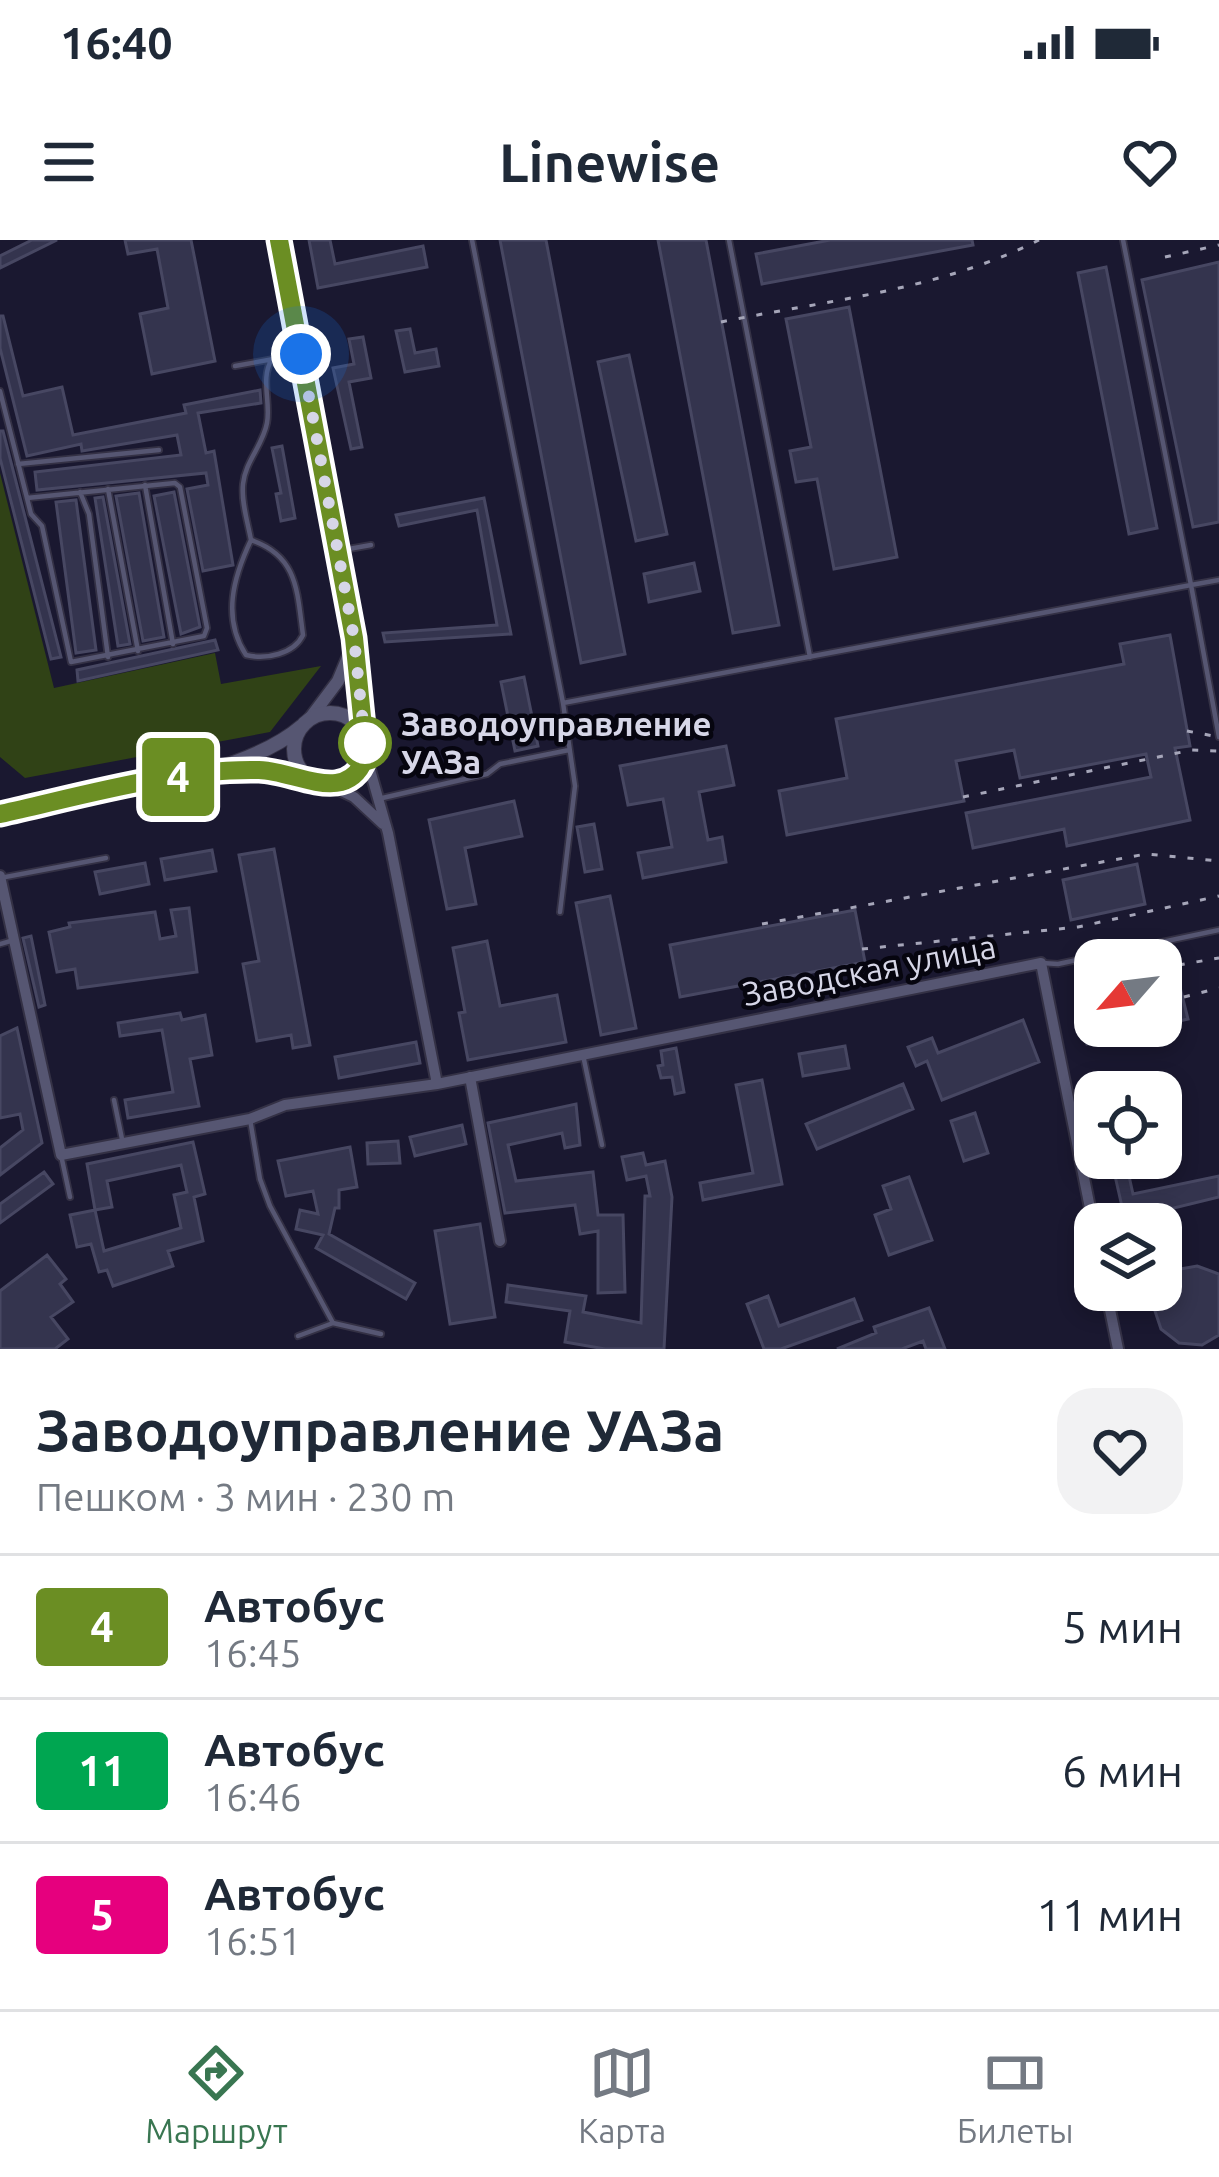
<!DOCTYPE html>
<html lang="ru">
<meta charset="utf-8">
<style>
body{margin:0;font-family:Ubuntu,sans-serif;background:#f2f2f3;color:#1f2937;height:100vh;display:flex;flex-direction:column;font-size:45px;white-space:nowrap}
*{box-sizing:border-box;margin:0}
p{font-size:39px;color:#747a83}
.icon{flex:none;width:66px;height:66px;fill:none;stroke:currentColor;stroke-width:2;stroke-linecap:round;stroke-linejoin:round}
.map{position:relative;height:1109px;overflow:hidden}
.panel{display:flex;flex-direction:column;background:#fff;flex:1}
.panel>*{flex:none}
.badge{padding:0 24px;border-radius:9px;font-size:42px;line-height:78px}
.needle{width:78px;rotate:242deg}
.fabs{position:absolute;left:1074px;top:699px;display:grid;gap:24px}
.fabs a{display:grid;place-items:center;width:108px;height:108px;border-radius:24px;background:#fff;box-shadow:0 6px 18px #0003;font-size:60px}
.you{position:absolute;width:60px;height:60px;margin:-30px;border:9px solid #fff;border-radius:50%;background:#1a73e8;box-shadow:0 0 0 18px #1a73e833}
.map>.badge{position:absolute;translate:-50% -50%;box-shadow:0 0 0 6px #fff}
.round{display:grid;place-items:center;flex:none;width:126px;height:126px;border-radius:36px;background:#f2f2f3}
.overview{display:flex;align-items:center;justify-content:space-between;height:204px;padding:0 36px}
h1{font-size:57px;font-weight:700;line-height:90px}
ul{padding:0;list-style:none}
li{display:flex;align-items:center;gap:36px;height:144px;padding:0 36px;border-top:3px solid #e0e1e3}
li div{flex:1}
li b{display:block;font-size:45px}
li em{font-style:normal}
li .badge{min-width:132px;font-weight:700;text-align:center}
.status{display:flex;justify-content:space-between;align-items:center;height:84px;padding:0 60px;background:#fff;direction:ltr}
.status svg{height:33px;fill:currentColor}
header{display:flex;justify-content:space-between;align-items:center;height:156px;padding:0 36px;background:#fff;font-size:54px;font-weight:700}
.menu{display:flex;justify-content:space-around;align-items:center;height:168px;border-top:3px solid #e0e1e3;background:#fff;font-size:33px;color:#747a83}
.menu a{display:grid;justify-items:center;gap:6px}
.menu .on{color:#397651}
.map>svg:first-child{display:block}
</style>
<div class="status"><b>16:40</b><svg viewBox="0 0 49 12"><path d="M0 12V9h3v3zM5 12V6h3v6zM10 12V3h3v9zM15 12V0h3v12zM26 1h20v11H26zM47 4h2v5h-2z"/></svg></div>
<header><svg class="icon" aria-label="menu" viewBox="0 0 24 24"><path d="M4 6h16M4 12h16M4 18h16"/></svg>Linewise<svg class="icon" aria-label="heart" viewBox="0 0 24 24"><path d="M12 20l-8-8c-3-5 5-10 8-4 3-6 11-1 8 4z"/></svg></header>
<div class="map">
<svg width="1219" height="1109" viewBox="0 0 1219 1109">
<rect width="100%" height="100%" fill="#1a1830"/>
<!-- green -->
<path fill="#304216" d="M0 233 54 448 215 413 221 444 321 426 270 492 25 538 0 517Z"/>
<!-- building -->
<path fill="#34344e" stroke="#474762" stroke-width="3" fill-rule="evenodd" d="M32 0H57L0 28V16Z
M125 0H191L215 121 152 134 140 74 168 68 157 9 128 14Z
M309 0H330L335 24 423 6 427 27 318 48Z
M500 0H546L625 414 581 423Z
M658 0H706L779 385 733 393Z
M830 0H972L973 5 762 44 756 14Z
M1219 22V282L1193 287 1142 40Z
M1106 27 1157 288 1129 294 1078 33Z
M849 67 897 317 834 329 817 239 796 242 790 211 811 207 786 79Z
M0 76H3L23 156 62 147 73 195 186 173 184 165 260 150 261 163 198 173 206 213 214 211 233 325 203 331 187 249 208 245 206 233 37 250 35 232 181 215 177 195 82 211 81 204 27 216 0 108Z
M410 89 415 113 436 109 439 126 405 132 396 91Z
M363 97 371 138 349 142 362 207 351 209 333 128 354 124 349 99Z
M629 115 667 294 636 301 598 122Z
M0 191H3L61 417 51 419 0 218Z
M282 206 295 278 281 281 276 254 281 253 272 208Z
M174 252 200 387 181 394 154 256Z
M139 253 164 397 143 401 116 256Z
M103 257 130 404 118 406 95 258Z
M484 258 511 394 385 402 383 393 497 385 477 270 399 286 396 275Z
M76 260 96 410 76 413 56 262Z
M694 323 700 351 649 362 644 334Z
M1170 395 1190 506 1175 508 1190 580 1067 606 1064 589 973 608 966 573 1151 537 1146 514 1020 538 1014 510 956 521 964 561 787 595 779 551 847 538 836 479 1124 424 1120 404Z
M215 400 218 410 78 441 77 430Z
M524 437 538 506 515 511 501 442Z
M726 506 734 545 699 552 708 600 722 597 726 622 643 638 638 613 672 607 663 559 628 565 620 526Z
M514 561 522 596 465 608 476 664 447 669 429 580Z
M594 584 602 629 585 632 577 587Z
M274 609 310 805 293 808 291 795 257 801 243 724 259 721 239 615Z
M212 610 216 631 165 640 161 619Z
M145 623 149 644 100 654 95 632Z
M1137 624 1145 664 1071 680 1063 640Z
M610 656 636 788 601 795 576 663Z
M189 668 197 732 78 748 75 729 57 732 49 692 70 687 69 683 155 672 160 699 176 696 171 670Z
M855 670 865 722 680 757 670 705Z
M31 696 45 765 39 767 23 698Z
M487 701 500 766 557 755 566 802 468 820 459 773 465 772 453 708Z
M1179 743 1188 779 1161 785V747Z
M1095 764V786H1145V789L1087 804 1078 768Z
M180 773 182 780 205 775 212 815 190 819 199 866 128 878 125 860 173 852 162 790 120 796 118 783Z
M1023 780 1039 822 942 860 927 821 916 826 908 807 932 798 938 813Z
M17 788 42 903 0 935V908L23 890 20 874 0 878V796Z
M416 802 420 823 339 838 335 817Z
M845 806 849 828 803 836 799 814Z
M676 808 684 852 675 854 672 837 661 838 658 826 663 825 661 811Z
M762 840 782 944 703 960 700 943 753 933 736 845Z
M903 844 913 869 817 909 806 884Z
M576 864 580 905 565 908 562 893 508 905 516 941 593 932 598 975H623L625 1052 598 1053V991L580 994 575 965 505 973 488 883Z
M975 873 988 913 964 921 951 881Z
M462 885 466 904 415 916 410 897Z
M398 901 400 923 368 924 367 903Z
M193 902 205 954 194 957 203 1001 168 1011 173 1026 113 1046 107 1030 99 1032 91 1004 77 1007 70 975 95 970 87 924ZM181 925 187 952 174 955 181 988 104 1011 95 970 112 967 107 941Z
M350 907 357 947 339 950V968H335L329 994 415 1043 406 1059 316 1008 323 995 296 989 300 970 318 974 313 951 286 956 278 921Z
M643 913 646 925 665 921 672 957 664 1109H605L565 1102 570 1071 506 1062 508 1045 586 1056 583 1072 641 1083 645 956H650L646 936 627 940 622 917Z
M1111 918H1125L1133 954 1219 936V957L1125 980Z
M44 932 53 944 0 983V964Z
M909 937 932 1000 889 1015 875 975 891 969 883 946Z
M480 984 495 1077 450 1084 435 991Z
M47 1015 66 1039 60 1044 73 1062 51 1077 68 1099 55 1109H0V1051Z
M1197 1026 1219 1034V1095L1202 1105 1179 1103 1161 1089 1154 1068 1161 1044 1175 1030Z
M768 1056 779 1086 854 1059 862 1080 781 1109H764L747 1064Z
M929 1068 945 1109H926L923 1101 902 1109H837L876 1093 874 1087Z"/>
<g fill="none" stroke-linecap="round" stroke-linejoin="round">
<!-- service casing -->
<g stroke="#343145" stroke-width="8">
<path id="service" d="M472 0 563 463
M729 0 810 417
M1123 0 1191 345 1219 340
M235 126 301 114
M0 151 31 274 42 286 71 422 204 396 207 388 180 247 175 243 27 258
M18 224 159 210
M145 245 173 404
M108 249 138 411
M80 252 89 274 108 417
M251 300C233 338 222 378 246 415 266 420 294 414 303 395 297 351 298 316 251 300 248 283 241 262 243 244 245 222 263 205 267 183 271 162 260 138 272 119
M343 310 371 305
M378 559 487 534 500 524 569 510
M0 638 106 618
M560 672 575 546 563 463 1191 345 1219 497
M0 704 14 700
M1042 723 1058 724 1219 690
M583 815 602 905
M114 860 123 904
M250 879 260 939 270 966 333 1083 381 1094
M61 915 70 957
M298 1096 333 1083"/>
</g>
<!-- minor casing -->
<g stroke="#343145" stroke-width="14">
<path id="minor" d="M366 516 388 593 437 844
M329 545 354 557 383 584
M0 636 61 915 250 879 285 865 437 844 1041 723 1095 993
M470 837 500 1001
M1106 1050 1118 1109"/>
</g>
<!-- tertiary casing -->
<g stroke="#343145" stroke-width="15">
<path id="tertiary" d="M279 0 354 397 361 490
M308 481 338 441 351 410"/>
</g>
<!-- secondary casing -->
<g stroke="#343145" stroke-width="16">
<path id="secondary" d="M294 509a36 36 0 1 1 72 0a36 36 0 1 1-72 0Z
M227 530H271L305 538
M0 574C86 555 237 542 302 486"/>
</g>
<!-- service -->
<use href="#service" stroke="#565672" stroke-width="4.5"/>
<!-- minor -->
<use href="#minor" stroke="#565672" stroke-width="10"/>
<!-- tertiary -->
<use href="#tertiary" stroke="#565672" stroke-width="12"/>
<!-- secondary -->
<use href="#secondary" stroke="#565672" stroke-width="14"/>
<!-- rail -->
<path stroke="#a6a6b9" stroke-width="3" stroke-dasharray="6 12" stroke-linecap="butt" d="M1165 17 1219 5
M721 82C829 60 940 50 1039 0
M1187 491 1219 497
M963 557 1192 510 1219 511
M762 684 1146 614 1219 621
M862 709 1078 687 1219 656
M1161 728 1219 718
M1184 757 1219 748"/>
</g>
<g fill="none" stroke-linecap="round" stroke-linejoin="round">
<!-- line casing -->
<g stroke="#fff" stroke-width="27">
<path id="line" d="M0 574C81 556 177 528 259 530 297 531 348 567 366 516L354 398 279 0"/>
</g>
<!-- line -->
<use href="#line" stroke="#6b8e23" stroke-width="18"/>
<!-- walk -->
<path stroke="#d6d6e7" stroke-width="12" stroke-dasharray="0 21.6" d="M301 114 354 398 365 503"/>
</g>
<!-- markers -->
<circle fill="#fff" stroke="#6b8e23" stroke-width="6" cx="365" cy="503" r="24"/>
<g text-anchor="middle" stroke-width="9" stroke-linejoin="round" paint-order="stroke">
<!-- stop labels -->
<g font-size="33" font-weight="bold" fill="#d6d6e7" stroke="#06050f" text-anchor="start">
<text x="401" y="496">Заводоуправление<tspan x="401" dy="38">УАЗа</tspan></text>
</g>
<!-- street labels -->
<g font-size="33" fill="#d6d6e7" stroke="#06050f">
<text transform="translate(869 730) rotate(-11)" y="12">Заводская улица</text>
</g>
</g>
</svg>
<div class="fabs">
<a><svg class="needle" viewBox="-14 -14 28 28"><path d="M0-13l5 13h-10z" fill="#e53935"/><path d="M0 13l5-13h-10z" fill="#747a83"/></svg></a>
<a><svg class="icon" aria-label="locate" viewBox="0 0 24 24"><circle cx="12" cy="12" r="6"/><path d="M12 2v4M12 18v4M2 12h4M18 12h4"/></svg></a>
<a><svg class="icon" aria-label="layers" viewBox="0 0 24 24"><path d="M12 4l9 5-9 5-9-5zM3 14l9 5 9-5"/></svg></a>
</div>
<div class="you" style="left:301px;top:114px"></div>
<b class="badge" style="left:178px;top:537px;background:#6b8e23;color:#fff">4</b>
</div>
<section class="panel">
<div class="overview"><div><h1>Заводоуправление УАЗа</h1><p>Пешком · 3 мин · 230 m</p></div><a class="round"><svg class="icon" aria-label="heart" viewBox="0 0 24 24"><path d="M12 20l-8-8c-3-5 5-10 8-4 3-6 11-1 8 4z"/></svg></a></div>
<ul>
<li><span class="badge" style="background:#6b8e23;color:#fff">4</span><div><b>Автобус</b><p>16:45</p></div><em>5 мин</em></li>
<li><span class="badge" style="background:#00a651;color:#fff">11</span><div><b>Автобус</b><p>16:46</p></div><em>6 мин</em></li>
<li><span class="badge" style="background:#e6007e;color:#fff">5</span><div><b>Автобус</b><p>16:51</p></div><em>11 мин</em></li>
</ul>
</section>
<nav class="menu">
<a class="on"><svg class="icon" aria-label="directions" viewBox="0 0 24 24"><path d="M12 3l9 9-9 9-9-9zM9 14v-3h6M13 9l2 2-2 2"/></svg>Маршрут</a>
<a><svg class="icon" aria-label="map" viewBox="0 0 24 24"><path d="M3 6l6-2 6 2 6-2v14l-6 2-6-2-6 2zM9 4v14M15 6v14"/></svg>Карта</a>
<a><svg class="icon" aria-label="tickets" viewBox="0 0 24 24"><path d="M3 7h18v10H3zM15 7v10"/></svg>Билеты</a>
</nav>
